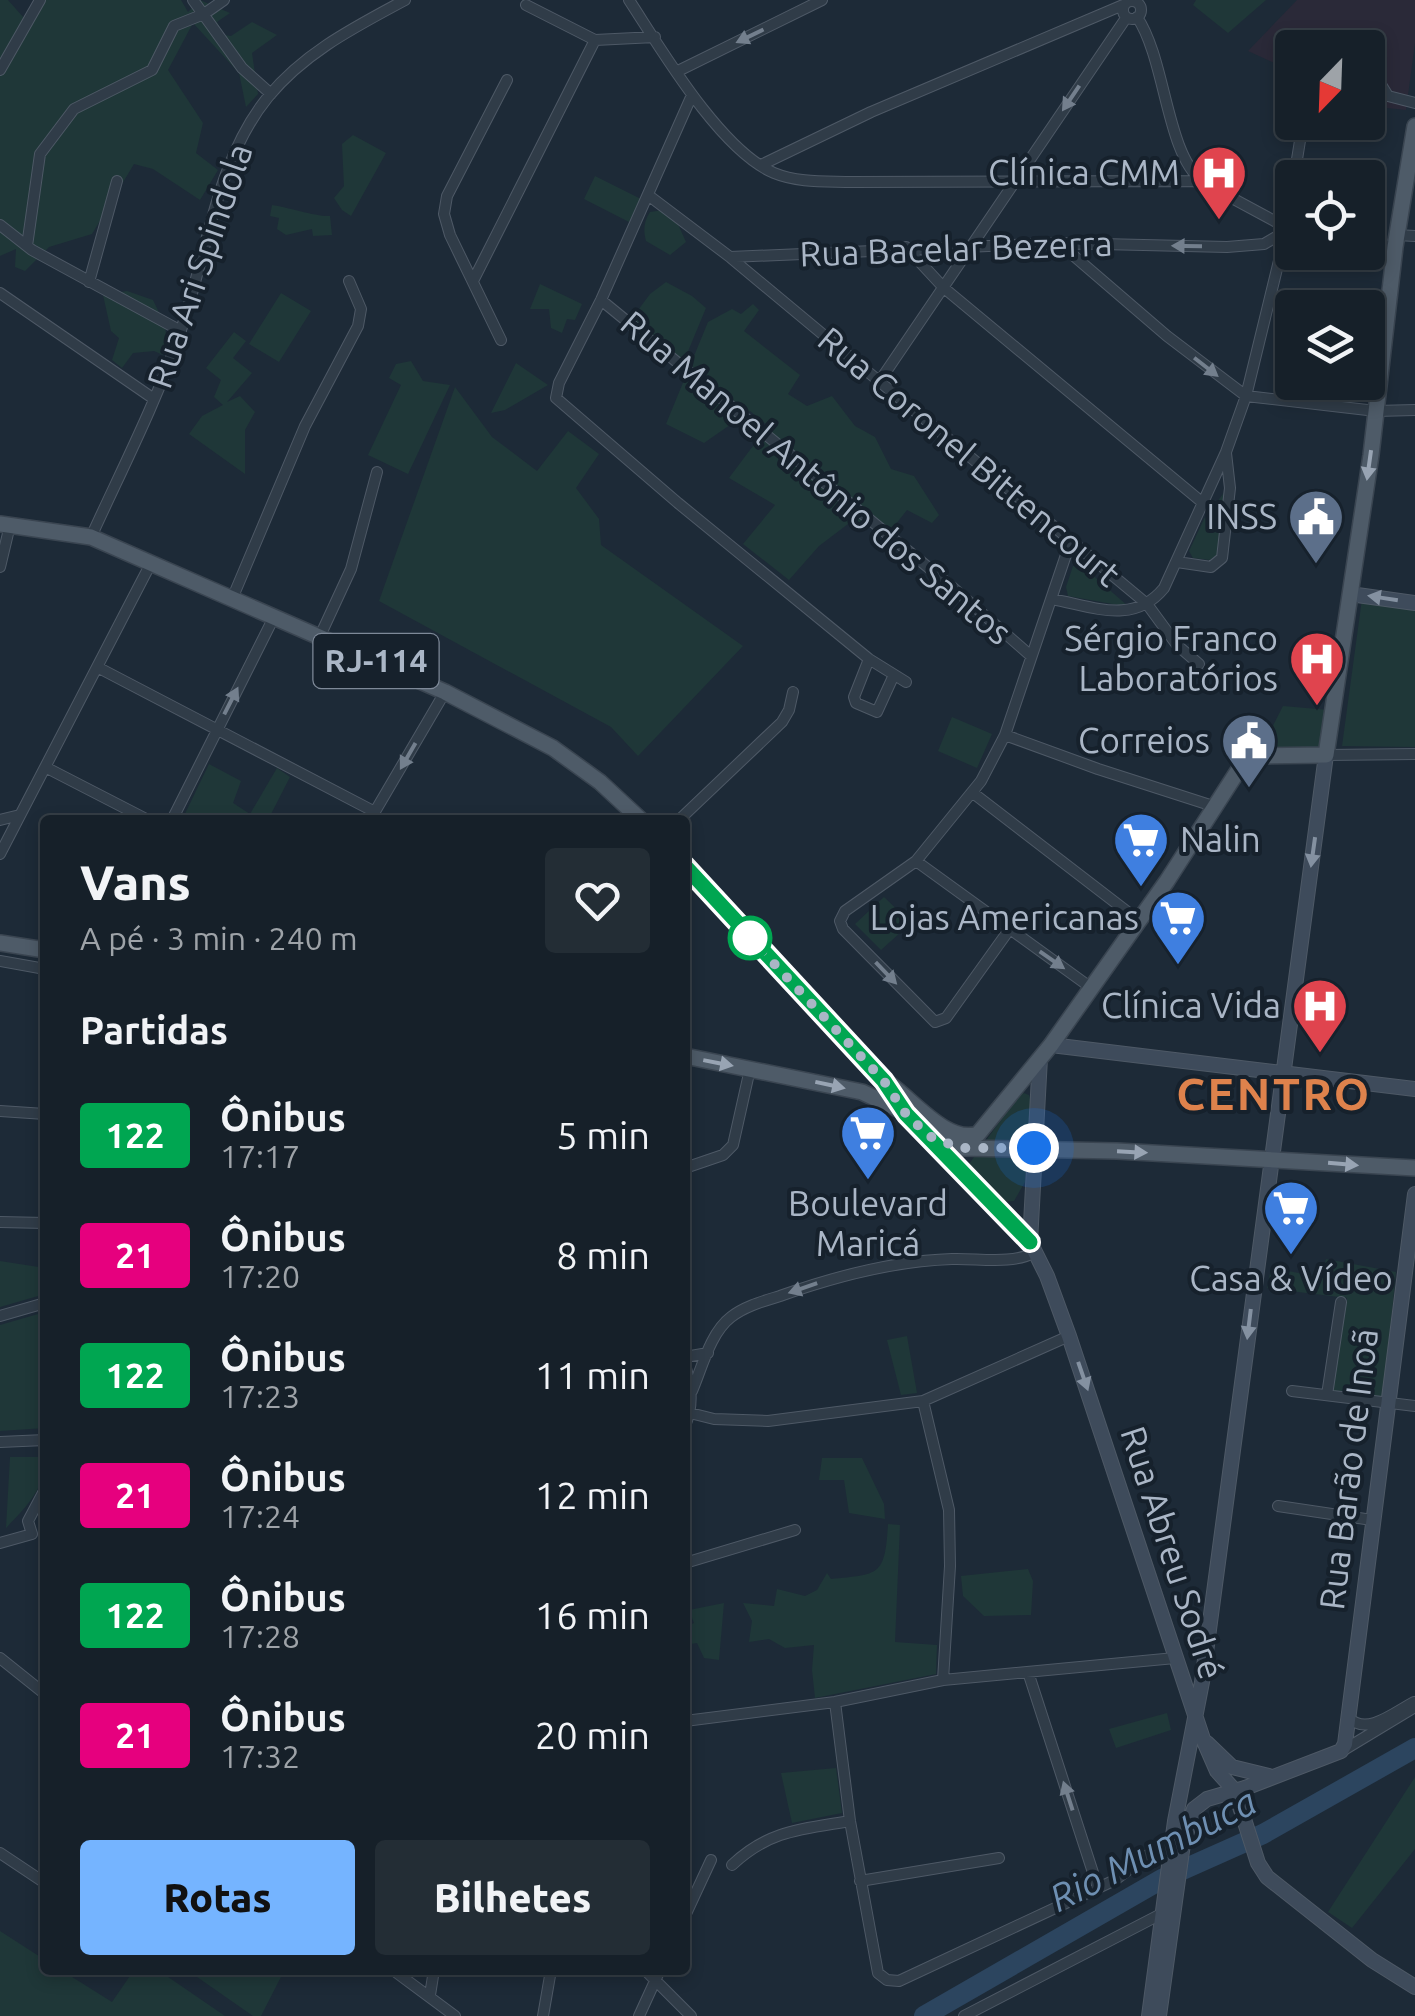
<!DOCTYPE html>
<html lang="pt">
<meta charset="utf-8">
<style>
body{margin:0;font-family:Ubuntu,sans-serif;background:#232d35;color:#f1f3f6;height:100vh;display:flex;flex-direction:column;font-size:38px;white-space:nowrap}
*{box-sizing:border-box;margin:0}
p{font-size:32px;color:#9ea3a8}
.icon{flex:none;width:55px;height:55px;fill:none;stroke:currentColor;stroke-width:2;stroke-linecap:round;stroke-linejoin:round}
.map{position:relative;flex:1;overflow:hidden}
.side{position:absolute;left:40px;top:815px;width:650px;height:1160px;display:flex;flex-direction:column;background:#162029;border-radius:10px;box-shadow:0 5px 15px #0003,0 0 0 2px #353e46}
.side>*{flex:none}
.badge{padding:0 20px;border-radius:8px;font-size:35px;line-height:65px}
.needle{width:65px;rotate:203deg}
.fabs{position:absolute;left:1275px;top:30px;display:grid;gap:20px}
.fabs a{display:grid;place-items:center;width:110px;height:110px;border-radius:10px;background:#162029;box-shadow:0 5px 15px #0003,0 0 0 2px #353e46;font-size:50px}
.you{position:absolute;width:50px;height:50px;margin:-25px;border:8px solid #fff;border-radius:50%;background:#1a73e8;box-shadow:0 0 0 15px #1a73e833}
.map>.badge{position:absolute;translate:-50% -50%;box-shadow:0 0 0 5px #fff}
h2{padding:0 40px;font-size:38px;line-height:90px}
.round{display:grid;place-items:center;flex:none;width:105px;height:105px;border-radius:10px;background:#232d35}
.headline{display:flex;align-items:center;justify-content:space-between;height:170px;padding:0 40px}
h1{font-size:48px;font-weight:800;line-height:75px}
.primary-button{display:flex;gap:20px;margin-top:auto;padding:20px 40px}
.primary-button a{flex:1;height:115px;border-radius:10px;background:#75b4ff;color:#111;font-size:40px;font-weight:800;line-height:115px;text-align:center}
.primary-button a+a{background:#232d35;color:#f1f3f6}
ul{padding:0;list-style:none}
li{display:flex;align-items:center;gap:30px;height:120px;padding:0 40px}
li div{flex:1}
li b{display:block;font-size:38px}
li em{font-style:normal}
li .badge{min-width:110px;font-weight:700;text-align:center}
.map>svg:first-child{display:block}
</style>
<div class="map">
<svg width="1415" height="2016" viewBox="0 0 1415 2016">
<rect width="100%" height="100%" fill="#1d2a37"/>
<!-- medical -->
<path fill="#2a2938" d="M1297 0H1415V43L1406 110 1368 106V48H1292V71L1248 51Z"/>
<!-- green -->
<path fill="#1f3738" d="M0 0H8L24 18 35 0H181L188 12 200 0 230 13 217 22 224 35 231 36 252 22 277 35 252 53 258 94 246 107 239 73 193 23 168 70 203 123 196 153 218 170 200 200 153 169 134 164 92 234 49 247 25 271 15 267 16 249 0 256Z
M1196 0H1266L1228 33 1193 5Z
M353 135 386 153 351 216 342 210 334 198 344 186 342 144Z
M595 176 641 199 629 222 584 199Z
M272 205C287 207 317 217 330 216L332 235 313 236 312 229 286 235 277 229 279 218 270 216Z
M663 210 677 222 686 242 670 255 646 241C643 230 644 221 650 212Z
M666 282 692 296 706 308 684 361 630 321 650 294Z
M540 284 582 304 575 320 567 319 562 333 551 328 549 309H530Z
M127 291 153 300C162 319 172 334 163 355L154 351 133 353 122 368 112 360 119 338 111 331 103 295Z
M281 293 311 311 279 362 249 344Z
M753 304 759 310 744 331 800 375 788 394 807 406 832 396 855 426 875 437 891 469 914 476 939 515 932 523 907 510 892 529 852 521 819 546 789 580 743 544 775 505 729 478 768 426 750 411 704 443 666 424 708 322 732 309 741 314Z
M234 332 246 341 233 358 252 373 227 402 240 396 255 412 245 430V474L189 434 202 416 223 405 214 397 221 380 206 368Z
M411 361 423 381 450 385 408 474 368 455 401 385 389 378 396 364Z
M516 363 548 385 505 410 491 413Z
M455 387 492 437 537 471 568 431 599 454 576 488 599 519 601 545 743 646 638 756 611 727 379 601Z
M1226 490 1217 555 1210 560 1193 558 1189 551 1204 519Z
M1081 565 1129 607 1068 596 1066 587 1073 566Z
M1362 599 1415 608V747L1342 746Z
M1283 706 1329 710 1323 753 1260 751Z
M952 717 992 734 977 768 938 751Z
M209 764 241 781 233 803 250 814 277 768 290 777 268 820H182Z
M884 897 911 923 881 950 855 924Z
M1021 1092 1029 1095 1031 1103 1025 1182 1014 1201 1001 1202 971 1171 969 1164Z
M1326 1259 1396 1272 1383 1401 1331 1395 1347 1298 1267 1288 1271 1268 1321 1277Z
M0 1261 45 1268V1294L0 1307Z
M45 1312V1428L0 1431V1325Z
M907 1336 917 1393 901 1395 887 1340Z
M10 1457H45C45 1489 27 1506 6 1528Z
M822 1458H862L884 1504 885 1519 849 1513 844 1480H819Z
M888 1524 900 1525 895 1642 937 1645 936 1674 815 1698 812 1670 814 1645 785 1648 769 1639 749 1642 752 1621 743 1603 774 1606 777 1589 805 1596 817 1590 827 1573 831 1579C879 1574 885 1577 888 1524Z
M1028 1569 1033 1581 1031 1615 984 1616 963 1596 961 1576Z
M724 1603 719 1660 704 1658 697 1643 690 1644 685 1651V1627L694 1623 689 1610Z
M1167 1713 1171 1730 1116 1748 1109 1729Z
M836 1768 842 1813 792 1823 781 1773Z
M1415 1777V1849L1352 1928 1328 1912Z
M0 1931 45 1960V1970H61L112 2002 134 1970H158L225 2016H0Z
M187 1970H279L283 1973 261 2016H253Z"/>
<g fill="none" stroke-linecap="round" stroke-linejoin="round">
<!-- river -->
<path stroke="#2c455f" stroke-width="20" d="M924 2016 1162 1879 1263 1834 1415 1748"/>
<!-- street casing -->
<g stroke="#4e5966" stroke-width="12">
<path id="street" d="M193 0 242 68 271 94
M629 0C661 49 720 150 774 173 798 183 827 181 852 182L1193 181 1204 183 1280 224
M1123 10a9 9 0 1 1 18 0a9 9 0 1 1-18 0Z
M526 5 595 40 655 37
M1137 17C1166 60 1166 153 1202 181
M0 70 40 0
M1368 70 1375 75 1388 96 1415 103
M678 71 822 0
M692 95 601 300 559 383 556 398 678 503 869 659 906 682
M761 165 871 112 1123 5
M1294 178 1303 122
M648 195 730 257 1060 243 1227 247 1264 244 1281 234
M1288 222 1292 190
M0 225 32 250 181 331
M1397 235 1415 236
M1368 243 1395 247
M1060 244 1167 336 1246 396 1376 411 1415 410
M27 246 40 154 74 109 152 70 174 26 204 14 224 0
M906 247 944 288 1203 503
M731 258 1147 604 1177 645 1199 664
M473 281 595 40
M89 282 117 181
M0 293 154 399
M601 300 951 586 1031 656
M501 340 450 235 444 214 447 196 507 80
M879 382 1126 18
M91 537C122 469 156 403 180 333 207 255 215 162 268 97 305 52 355 27 405 0
M1177 562 1211 567 1222 558 1230 488 1226 453
M0 567 10 525
M232 599 305 426 358 326 361 309 349 281
M1051 599C1092 606 1133 626 1164 588L1226 452 1246 396 1285 236
M320 636 351 569 377 472
M869 659 854 697 856 703 877 712 893 677
M99 668 375 812
M1005 735 1098 769 1213 806
M1326 755 1415 754
M47 768 148 820
M973 793 1138 920
M0 820 20 815
M172 820 274 617
M370 820 445 692
M679 820 782 722 789 710 793 692
M0 854 151 563
M916 861 1090 987
M1009 930 946 1018 935 1022 843 929 840 921 845 911 916 861 981 781 1005 735 1070 543
M0 961 45 969
M0 1111 45 1114
M685 1168 723 1155 733 1145 750 1069
M0 1222 45 1223
M0 1316 45 1303
M685 1357 708 1353
M685 1364C691 1387 694 1404 685 1426
M692 1391C702 1368 710 1333 731 1317 745 1306 764 1301 780 1296 836 1276 893 1261 952 1259 978 1258 1013 1265 1035 1252
M1292 1391 1415 1406
M1327 1395 1341 1302
M690 1413 714 1419 768 1421 923 1401 1069 1336
M0 1442 45 1440
M1278 1506 1372 1520
M32 1534 28 1521 45 1489
M0 1543 32 1534
M685 1563 795 1530
M0 1658 45 1694
M1028 1672 1098 1888
M943 1680 1175 1658
M835 1702 850 1821 878 1973 887 1980 899 1981 1098 1888 1115 1880 1173 1836
M1349 1718C1367 1736 1395 1712 1414 1702
M685 1721 835 1702 943 1680 950 1566 949 1510 923 1401
M1342 1751 1415 1707
M0 1853 45 1883
M732 1865C769 1830 802 1829 850 1821
M860 1881 999 1858
M685 1916 711 1860
M393 1970 455 2016
M645 1970 691 2016
M430 1995 434 1970
M543 2016 551 1970
M639 2016 660 1970
M964 2016 1163 1913"/>
</g>
<!-- secondary casing -->
<g stroke="#4e5966" stroke-width="16">
<path id="secondary" d="M1350 594 1415 603
M1051 1045 1415 1089
M1040 1058 1030 1242 1047 1276 1069 1336 1203 1739 1217 1771 1235 1791 1258 1863 1267 1877 1372 1960 1415 1987
M931 1137 1030 1242
M1207 1743 1232 1767 1269 1776
M1149 2016 1175 1821 1202 1682 1326 755
M1159 2016 1183 1844 1194 1809 1207 1799 1245 1788 1341 1751 1345 1744 1415 1194"/>
</g>
<!-- primary casing -->
<g stroke="#3a4551" stroke-width="18">
<path id="primary" d="M0 524 91 537 445 692 553 748 600 782 641 820
M685 866 885 1081C903 1111 924 1142 961 1148L1117 1151 1415 1168
M0 943 45 950
M685 1056 862 1092 898 1109
M885 1081C911 1097 946 1145 978 1134L1051 1045 1167 881 1243 763 1259 756 1326 755 1371 455 1395 247 1415 126"/>
</g>
<!-- street -->
<use href="#street" stroke="#303c48" stroke-width="10"/>
<!-- secondary -->
<use href="#secondary" stroke="#3e4b5b" stroke-width="14"/>
<!-- primary -->
<use href="#primary" stroke="#4e5b68" stroke-width="15"/>
</g>
<!-- one-way arrows -->
<defs><path id="oneway-solid" d="M-6-.8H1V-3.2L6.5 0L1 3.2V.8H-6Z" transform="scale(2.5)"/></defs>
<g fill="#737f8d">
<use href="#oneway-solid" transform="translate(750 36) rotate(154)"/>
<use href="#oneway-solid" transform="translate(1071 98) rotate(124)"/>
<use href="#oneway-solid" transform="translate(1187 246) rotate(-179)"/>
<use href="#oneway-solid" transform="translate(1206 367) rotate(38)"/>
<use href="#oneway-solid" transform="translate(231 701) rotate(-63)"/>
<use href="#oneway-solid" transform="translate(408 756) rotate(120)"/>
<use href="#oneway-solid" transform="translate(1052 960) rotate(35)"/>
<use href="#oneway-solid" transform="translate(886 973) rotate(46)"/>
<use href="#oneway-solid" transform="translate(803 1288) rotate(161)"/>
<use href="#oneway-solid" transform="translate(1068 1796) rotate(-108)"/>
</g>
<g fill="#98a4b3">
<use href="#oneway-solid" transform="translate(1369 465) rotate(98)"/>
<use href="#oneway-solid" transform="translate(718 1063) rotate(11)"/>
<use href="#oneway-solid" transform="translate(830 1085) rotate(12)"/>
<use href="#oneway-solid" transform="translate(1132 1152) rotate(3)"/>
<use href="#oneway-solid" transform="translate(1343 1164) rotate(5)"/>
</g>
<g fill="#8491a1">
<use href="#oneway-solid" transform="translate(1383 598) rotate(-171)"/>
<use href="#oneway-solid" transform="translate(1313 852) rotate(98)"/>
<use href="#oneway-solid" transform="translate(1249 1324) rotate(97)"/>
<use href="#oneway-solid" transform="translate(1083 1376) rotate(71)"/>
</g>
<g fill="none" stroke-linecap="round" stroke-linejoin="round">
<!-- line casing -->
<g stroke="#fff" stroke-width="22">
<path id="line" d="M685 866 884 1081 906 1114 1030 1242"/>
</g>
<!-- line -->
<use href="#line" stroke="#00a651" stroke-width="15"/>
<!-- walk -->
<path stroke="#aab6c6" stroke-width="10" stroke-dasharray="0 18" d="M750 938 884 1081 906 1114 929 1136 960 1148H1034"/>
</g>
<!-- icons -->
<defs>
<g id="hospital-pin" transform="scale(2.875)"><path d="M0 17L-7.5 6A9.5 9.5 0 1 1 7.5 6Z" fill="#e0444e" stroke="#16212c"/><path d="M-5-5h3v3.5h4V-5h3V5h-3V1.5h-4V5h-3Z" fill="#fff"/></g>
<g id="civic-pin" transform="scale(2.875)"><path d="M0 17L-7.5 6A9.5 9.5 0 1 1 7.5 6Z" fill="#5c6f8a" stroke="#16212c"/><path d="M-.6-6.5H3V-4.5H.6V-3L4-1V1h2V6H-6V1h2V-1L-.6-3ZM-1.2 2.5V6h2.4V2.5Z" fill="#fff"/></g>
<g id="supermarket-pin" transform="scale(2.875)"><path d="M0 17L-7.5 6A9.5 9.5 0 1 1 7.5 6Z" fill="#3f7fe0" stroke="#16212c"/><path d="M-6-5.5h2.5l.6 2H6L4.5 2H-2.5L-4.4-4H-6ZM-1.5 3.2a1.3 1.3 0 1 0 .1 0ZM3 3.2a1.3 1.3 0 1 0 .1 0Z" fill="#fff"/></g>
</defs>
<g fill-rule="evenodd">
<use href="#hospital-pin" x="1219" y="173"/>
<use href="#civic-pin" x="1316" y="517"/>
<use href="#hospital-pin" x="1317" y="659"/>
<use href="#civic-pin" x="1249" y="741"/>
<use href="#supermarket-pin" x="1141" y="840"/>
<use href="#supermarket-pin" x="1178" y="918"/>
<use href="#hospital-pin" x="1320" y="1006"/>
<use href="#supermarket-pin" x="868" y="1133"/>
<use href="#supermarket-pin" x="1291" y="1208"/>
</g>
<!-- markers -->
<circle fill="#fff" stroke="#00a651" stroke-width="5" cx="750" cy="938" r="20"/>
<g text-anchor="middle" stroke-width="8" stroke-linejoin="round" paint-order="stroke">
<!-- shield labels -->
<rect fill="#16212c" stroke="#7e8998" stroke-width="2.5" x="313.5" y="634" width="125" height="54" rx="8"/>
<g font-size="32" font-weight="bold" fill="#aab6c6">
<text x="376" y="672">RJ-114</text>
</g>
<!-- poi labels -->
<g font-size="35" fill="#aab6c6" stroke="#16212c" text-anchor="end">
<text x="1180" y="185">Clínica CMM</text>
<text x="1277" y="529">INSS</text>
<text x="1278" y="651">Sérgio Franco<tspan x="1278" dy="40">Laboratórios</tspan></text>
<text x="1210" y="753">Correios</text>
<text x="1180" y="852" text-anchor="start">Nalin</text>
<text x="1139" y="930">Lojas Americanas</text>
<text x="1281" y="1018">Clínica Vida</text>
<text x="868" y="1216" text-anchor="middle">Boulevard<tspan x="868" dy="40">Maricá</tspan></text>
<text x="1291" y="1291" text-anchor="middle">Casa &amp; Vídeo</text>
</g>
<!-- street labels -->
<g font-size="35" fill="#aab6c6" stroke="#16212c">
<text transform="translate(956 249) rotate(-2)" y="12">Rua Bacelar Bezerra</text>
<text transform="translate(200 266) rotate(-71)" y="12">Rua Ari Spindola</text>
<text transform="translate(969 457) rotate(40)" y="12">Rua Coronel Bittencourt</text>
<text transform="translate(816 478) rotate(40)" y="12">Rua Manoel Antônio dos Santos</text>
<text transform="translate(1349 1469) rotate(-83)" y="12">Rua Barão de Inoã</text>
<text transform="translate(1172 1553) rotate(72)" y="12">Rua Abreu Sodré</text>
</g>
<!-- water labels -->
<g font-size="38" font-style="italic" fill="#6e8fb2" stroke="#16212c">
<text transform="translate(1153 1850) rotate(-27)" y="13">Rio Mumbuca</text>
</g>
<!-- district labels -->
<g font-size="45" font-weight="bold" letter-spacing="2.5" fill="#de824c" stroke="#16212c">
<text x="1274" y="1110">CENTRO</text>
</g>
</g>
</svg>
<div class="fabs">
<a><svg class="needle" viewBox="-14 -14 28 28"><path d="M0-13l5 13h-10z" fill="#e53935"/><path d="M0 13l5-13h-10z" fill="#9ea3a8"/></svg></a>
<a><svg class="icon" aria-label="locate" viewBox="0 0 24 24"><circle cx="12" cy="12" r="6"/><path d="M12 2v4M12 18v4M2 12h4M18 12h4"/></svg></a>
<a><svg class="icon" aria-label="layers" viewBox="0 0 24 24"><path d="M12 4l9 5-9 5-9-5zM3 14l9 5 9-5"/></svg></a>
</div>
<div class="you" style="left:1034px;top:1148px"></div>
<section class="side">
<div class="headline"><div><h1>Vans</h1><p>A pé · 3 min · 240 m</p></div><a class="round"><svg class="icon" aria-label="heart" viewBox="0 0 24 24"><path d="M12 20l-8-8c-3-5 5-10 8-4 3-6 11-1 8 4z"/></svg></a></div>
<h2>Partidas</h2>
<ul>
<li><span class="badge" style="background:#00a651;color:#fff">122</span><div><b>Ônibus</b><p>17:17</p></div><em>5 min</em></li>
<li><span class="badge" style="background:#e6007e;color:#fff">21</span><div><b>Ônibus</b><p>17:20</p></div><em>8 min</em></li>
<li><span class="badge" style="background:#00a651;color:#fff">122</span><div><b>Ônibus</b><p>17:23</p></div><em>11 min</em></li>
<li><span class="badge" style="background:#e6007e;color:#fff">21</span><div><b>Ônibus</b><p>17:24</p></div><em>12 min</em></li>
<li><span class="badge" style="background:#00a651;color:#fff">122</span><div><b>Ônibus</b><p>17:28</p></div><em>16 min</em></li>
<li><span class="badge" style="background:#e6007e;color:#fff">21</span><div><b>Ônibus</b><p>17:32</p></div><em>20 min</em></li>
</ul>
<div class="primary-button"><a>Rotas</a><a>Bilhetes</a></div>
</section>
</div>
